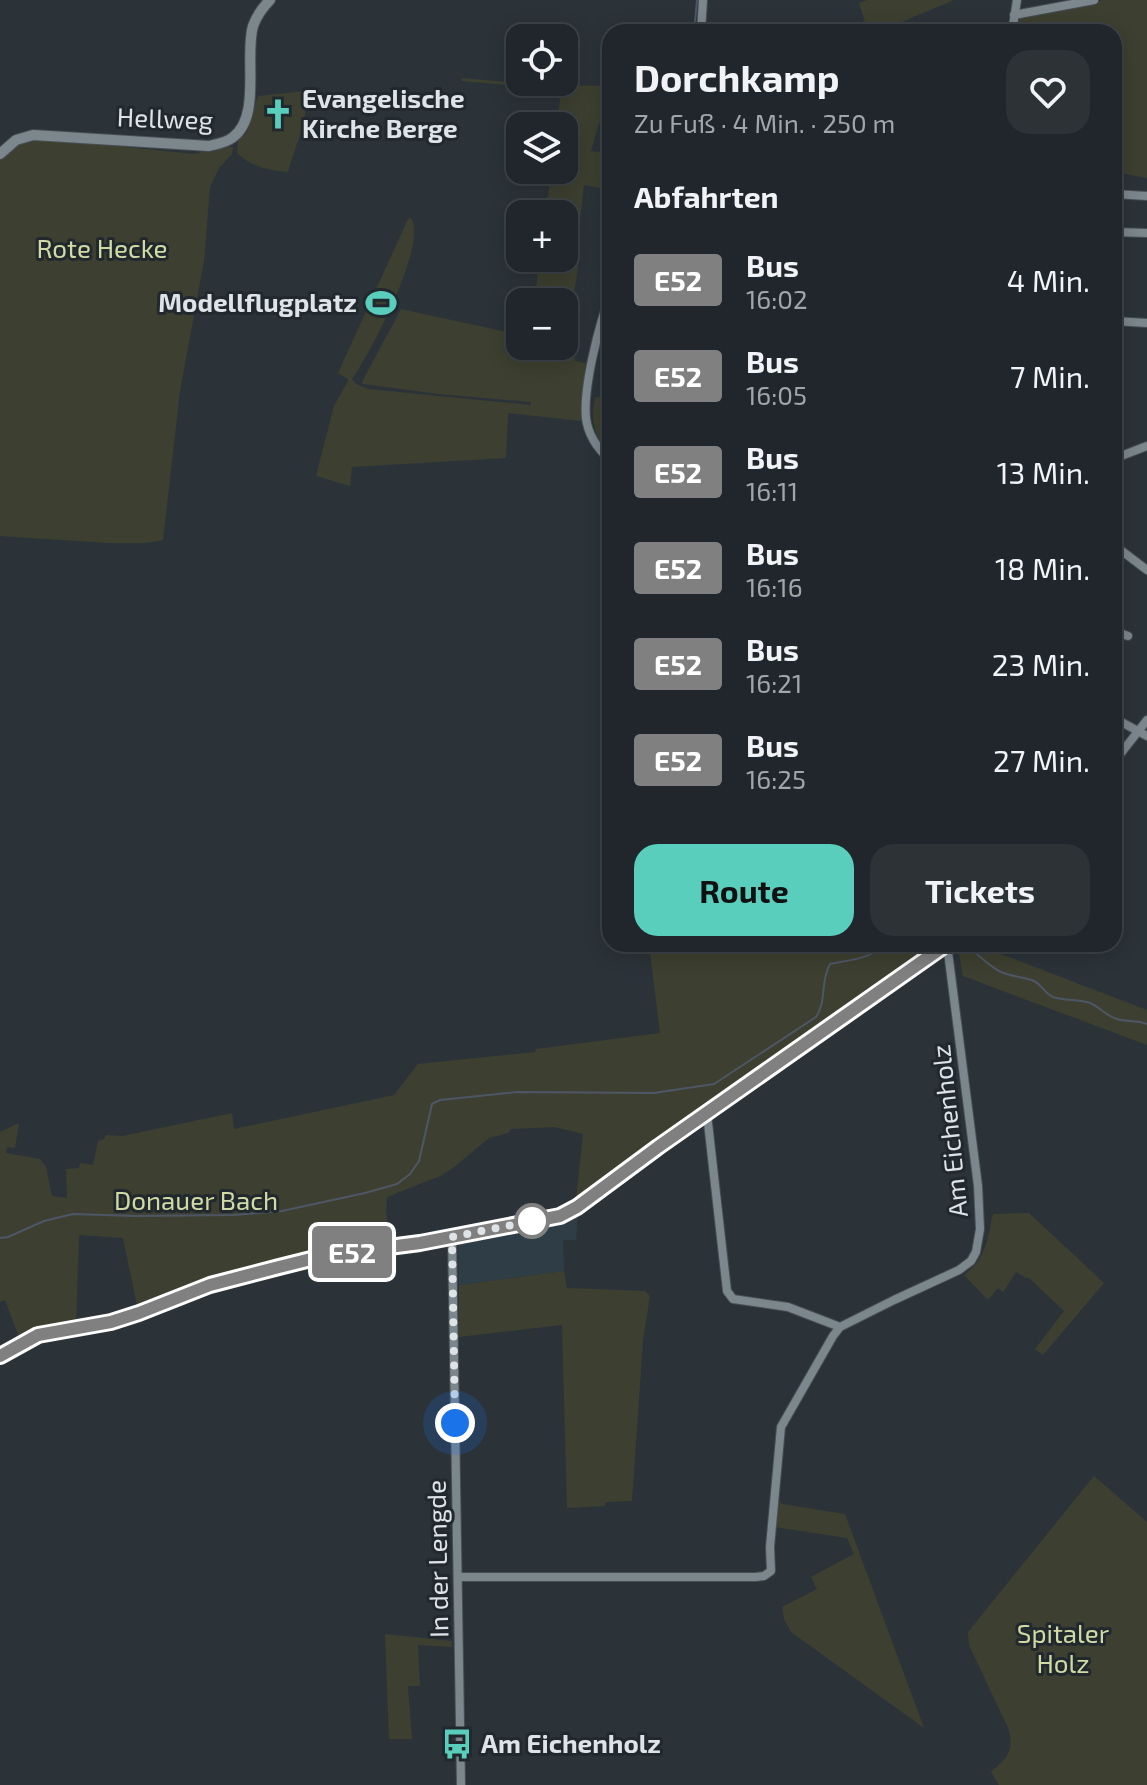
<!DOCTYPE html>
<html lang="de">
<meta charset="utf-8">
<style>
body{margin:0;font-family:"Exo 2",sans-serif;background:#2d3237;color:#f1f3f6;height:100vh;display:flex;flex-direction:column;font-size:30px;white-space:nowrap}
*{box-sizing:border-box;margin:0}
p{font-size:26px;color:#a2a5a9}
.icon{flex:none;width:44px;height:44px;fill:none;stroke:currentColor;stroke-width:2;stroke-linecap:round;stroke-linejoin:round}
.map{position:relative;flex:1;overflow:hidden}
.side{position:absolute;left:602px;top:24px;width:520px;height:928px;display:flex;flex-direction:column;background:#20262b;border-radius:24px;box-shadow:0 4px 20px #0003,0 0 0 2px #3d4347}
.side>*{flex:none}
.badge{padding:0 16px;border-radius:6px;font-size:28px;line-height:52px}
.controls{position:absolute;left:506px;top:24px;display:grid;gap:16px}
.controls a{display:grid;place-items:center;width:72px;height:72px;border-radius:16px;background:#20262b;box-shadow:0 4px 20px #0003,0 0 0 2px #3d4347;font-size:40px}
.you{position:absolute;width:40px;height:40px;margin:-20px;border:6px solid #fff;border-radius:50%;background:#1a73e8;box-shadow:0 0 0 12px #1a73e833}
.map>.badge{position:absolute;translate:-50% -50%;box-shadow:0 0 0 4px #fff}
h2{padding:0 32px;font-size:30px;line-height:72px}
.round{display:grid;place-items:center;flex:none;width:84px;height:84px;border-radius:24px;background:#2d3237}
.headline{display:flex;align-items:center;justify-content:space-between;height:136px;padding:0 32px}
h1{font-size:38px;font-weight:700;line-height:60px}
.button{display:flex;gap:16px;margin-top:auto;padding:16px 32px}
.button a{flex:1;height:92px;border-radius:24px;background:#5acebd;color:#111;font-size:32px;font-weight:700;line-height:92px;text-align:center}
.button a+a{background:#2d3237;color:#f1f3f6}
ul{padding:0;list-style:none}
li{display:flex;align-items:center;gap:24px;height:96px;padding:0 32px}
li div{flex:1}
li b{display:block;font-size:30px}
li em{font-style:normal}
li .badge{min-width:88px;font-weight:700;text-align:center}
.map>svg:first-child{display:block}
</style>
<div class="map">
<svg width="1147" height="1785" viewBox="0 0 1147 1785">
<rect width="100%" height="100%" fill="#2b3339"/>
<!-- built -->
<path fill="#2f3d47" d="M578 1212 576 1240H563L564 1271 459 1285 458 1240 562 1221Z"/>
<!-- green -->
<path fill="#3d4030" d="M867 0H954L878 32H868L859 3Z
M1104 0H1147V178L1114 172V32H1015L1018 16Z
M462 78 543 85 610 86 591 151 610 153V190L584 185 578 237V268L573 300 575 361 586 363 581 411 582 421 508 413 506 458 352 467 350 486 316 476 334 406 348 381V379L338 373 408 219 411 218C428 244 370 354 352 379L356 384 368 389 531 405V402L439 394 363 384 362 382 401 309 520 335V346H564V302H535L539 258H564V214H545L552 170H564V126H557L561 90 462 81Z
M306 91C309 117 295 147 288 172 268 170 252 167 237 153L238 141 247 132 258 96Z
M34 140 68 141 193 154C205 152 220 146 233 147L232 154 219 168 210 187 204 261 180 391 163 540 146 543H108L0 536V159L20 143Z
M610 394V453C593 437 591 419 595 398Z
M649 944H942L576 1200 583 1134 554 1127 511 1129 508 1133 489 1138 453 1168 440 1176 387 1197 386 1210 390 1242 377 1243V1246C319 1253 263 1264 207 1282 184 1289 161 1300 138 1310L123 1238 79 1235 76 1323 20 1340 5 1300 0 1302V1132L19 1123 15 1148 7 1147 6 1153 40 1159 46 1167 52 1196 67 1198 66 1169 79 1168 80 1163 93 1165 98 1141 104 1139 106 1135 123 1136 232 1113 234 1129 394 1095 418 1064 535 1052 536 1049 660 1033Z
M962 944H975L1147 1010V1045L963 976 958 949Z
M1029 1213 1104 1283 1043 1355 1035 1349 1064 1311 1028 1277 1026 1278 1016 1272 1003 1292 998 1288 988 1300 964 1275C987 1258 987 1240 993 1214Z
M564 1271 567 1288 645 1291 650 1296 643 1340 632 1501 606 1502 605 1506 567 1508 562 1325 459 1337V1285Z
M1094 1476 1147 1522V1785H999L991 1772C1007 1757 1014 1753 1009 1730L969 1645 968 1632Z
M777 1499 782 1504 845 1514 924 1728 791 1632 784 1619 782 1607 817 1589 811 1577 854 1554 847 1538 775 1527Z
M385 1634 452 1641V1647L418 1645 420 1686H408L412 1739H389Z"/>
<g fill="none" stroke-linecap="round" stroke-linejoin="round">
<!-- stream -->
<path stroke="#4e5666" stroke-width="2" d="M694 32 697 0
M964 944C976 952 986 964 999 971 1010 977 1026 977 1034 981 1042 985 1045 994 1053 997 1065 1001 1078 999 1090 1003 1100 1007 1106 1016 1117 1019 1127 1022 1137 1020 1147 1024
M0 1238 8 1237 44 1221 73 1214 135 1216 233 1215 282 1211 365 1193 397 1184 410 1174 419 1161 432 1104 440 1100 517 1092 654 1093 714 1084 816 1017C827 1001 820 981 830 964 848 960 873 959 884 944"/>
<!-- minor casing -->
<g stroke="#484f54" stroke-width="10">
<path id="minor" d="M1014 15 1094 0
M701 32 703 0
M1012 32 1017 0
M1114 194 1147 196
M1114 232 1147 233
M610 296C599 325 583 387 586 418 588 435 598 449 610 460
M1114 321 1147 323
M1114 463 1121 456 1147 446
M1114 545 1147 570
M1114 631 1128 636
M1114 718 1147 736
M1114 762 1147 720
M707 1114 727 1291 733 1299 788 1307 840 1327
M452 1237 461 1785
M0 1356 22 1343 38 1335 111 1322 139 1313 210 1285 279 1267 327 1255 420 1243 560 1216 577 1207 658 1147 947 944
M458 1577H756L764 1576 771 1571 770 1547 781 1427 833 1336 840 1327 894 1300 959 1270 971 1261 976 1252 980 1229 978 1186 947 944"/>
</g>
<!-- tertiary casing -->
<g stroke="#484f54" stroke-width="12">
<path id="tertiary" d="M0 154 16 140 33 135 209 146C217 144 225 143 232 138 262 117 244 57 253 26 257 15 262 8 270 0"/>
</g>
<!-- minor -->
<use href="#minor" stroke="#7c868d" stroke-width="8"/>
<!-- tertiary -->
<use href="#tertiary" stroke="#7c868d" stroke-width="10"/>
</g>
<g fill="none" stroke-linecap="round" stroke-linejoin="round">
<!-- line casing -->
<g stroke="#fff" stroke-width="18">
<path id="line" d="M0 1356 38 1335 111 1322 139 1313 210 1285 279 1267 327 1255 420 1243 560 1216 577 1207 658 1147 947 944"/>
</g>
<!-- line -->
<use href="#line" stroke="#808080" stroke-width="12"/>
<!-- walk -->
<path stroke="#dde3e7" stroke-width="8" stroke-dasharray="0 14.4" d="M455 1423 452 1237 532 1221"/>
</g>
<!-- icons -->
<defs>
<g id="church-bare" transform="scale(2.4)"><path d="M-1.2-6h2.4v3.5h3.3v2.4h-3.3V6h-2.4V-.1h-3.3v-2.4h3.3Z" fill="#5acebd" stroke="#21292f" stroke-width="2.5" paint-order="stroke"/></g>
<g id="stadium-bare" transform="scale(2.4)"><path d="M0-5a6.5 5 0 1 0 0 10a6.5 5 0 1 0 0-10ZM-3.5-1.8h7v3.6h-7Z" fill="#5acebd" stroke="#21292f" stroke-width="2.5" paint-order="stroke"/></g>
<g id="bus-bare" transform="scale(2.4)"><path d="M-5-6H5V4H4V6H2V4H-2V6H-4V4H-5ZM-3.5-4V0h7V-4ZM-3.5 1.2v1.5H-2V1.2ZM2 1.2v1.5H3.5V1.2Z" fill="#5acebd" stroke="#21292f" stroke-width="2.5" paint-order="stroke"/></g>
</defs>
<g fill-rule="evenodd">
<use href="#church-bare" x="278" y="114"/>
<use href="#stadium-bare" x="381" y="303"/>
<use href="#bus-bare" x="457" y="1744"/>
</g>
<!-- markers -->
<circle fill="#fff" stroke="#808080" stroke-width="4" cx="532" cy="1221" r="16"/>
<g text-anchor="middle" stroke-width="6" stroke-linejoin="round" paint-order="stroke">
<!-- poi labels -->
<g font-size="26" font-weight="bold" fill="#dde3e7" stroke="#21292f" text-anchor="start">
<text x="302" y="108">Evangelische<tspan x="302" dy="30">Kirche Berge</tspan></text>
<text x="357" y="312" text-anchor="end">Modellflugplatz</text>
<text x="481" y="1753">Am Eichenholz</text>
</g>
<!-- street labels -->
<g font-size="26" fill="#dde3e7" stroke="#21292f">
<text transform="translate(165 119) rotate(2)" y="9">Hellweg</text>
<text transform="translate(950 1131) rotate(-96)" y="9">Am Eichenholz</text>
<text transform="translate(438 1559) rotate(-91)" y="9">In der Lengde</text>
</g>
<!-- park labels -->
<g font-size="26" fill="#d1daa3" stroke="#21292f">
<text x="102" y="258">Rote Hecke</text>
<text x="196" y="1210">Donauer Bach</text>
<text x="1063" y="1643">Spitaler<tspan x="1063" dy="30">Holz</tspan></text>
</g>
</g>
</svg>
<div class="controls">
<a><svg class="icon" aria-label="locate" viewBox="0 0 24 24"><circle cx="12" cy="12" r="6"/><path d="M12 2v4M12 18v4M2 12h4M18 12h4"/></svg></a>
<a><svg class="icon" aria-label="layers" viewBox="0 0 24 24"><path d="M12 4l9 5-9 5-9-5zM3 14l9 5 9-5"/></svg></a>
<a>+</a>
<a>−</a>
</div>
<div class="you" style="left:455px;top:1423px"></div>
<b class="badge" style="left:352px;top:1252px;background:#808080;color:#fff">E52</b>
<section class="side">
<div class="headline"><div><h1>Dorchkamp</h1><p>Zu Fuß · 4 Min. · 250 m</p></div><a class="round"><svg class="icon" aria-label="heart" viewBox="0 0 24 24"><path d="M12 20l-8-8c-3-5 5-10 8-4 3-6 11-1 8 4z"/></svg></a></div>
<h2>Abfahrten</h2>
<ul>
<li><span class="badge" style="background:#808080;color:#fff">E52</span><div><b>Bus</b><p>16:02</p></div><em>4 Min.</em></li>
<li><span class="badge" style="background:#808080;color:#fff">E52</span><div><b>Bus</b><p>16:05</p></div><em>7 Min.</em></li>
<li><span class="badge" style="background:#808080;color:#fff">E52</span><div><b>Bus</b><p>16:11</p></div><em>13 Min.</em></li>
<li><span class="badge" style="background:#808080;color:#fff">E52</span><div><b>Bus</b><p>16:16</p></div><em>18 Min.</em></li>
<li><span class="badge" style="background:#808080;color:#fff">E52</span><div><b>Bus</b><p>16:21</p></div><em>23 Min.</em></li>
<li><span class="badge" style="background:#808080;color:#fff">E52</span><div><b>Bus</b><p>16:25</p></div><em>27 Min.</em></li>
</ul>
<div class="button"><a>Route</a><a>Tickets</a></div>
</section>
</div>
